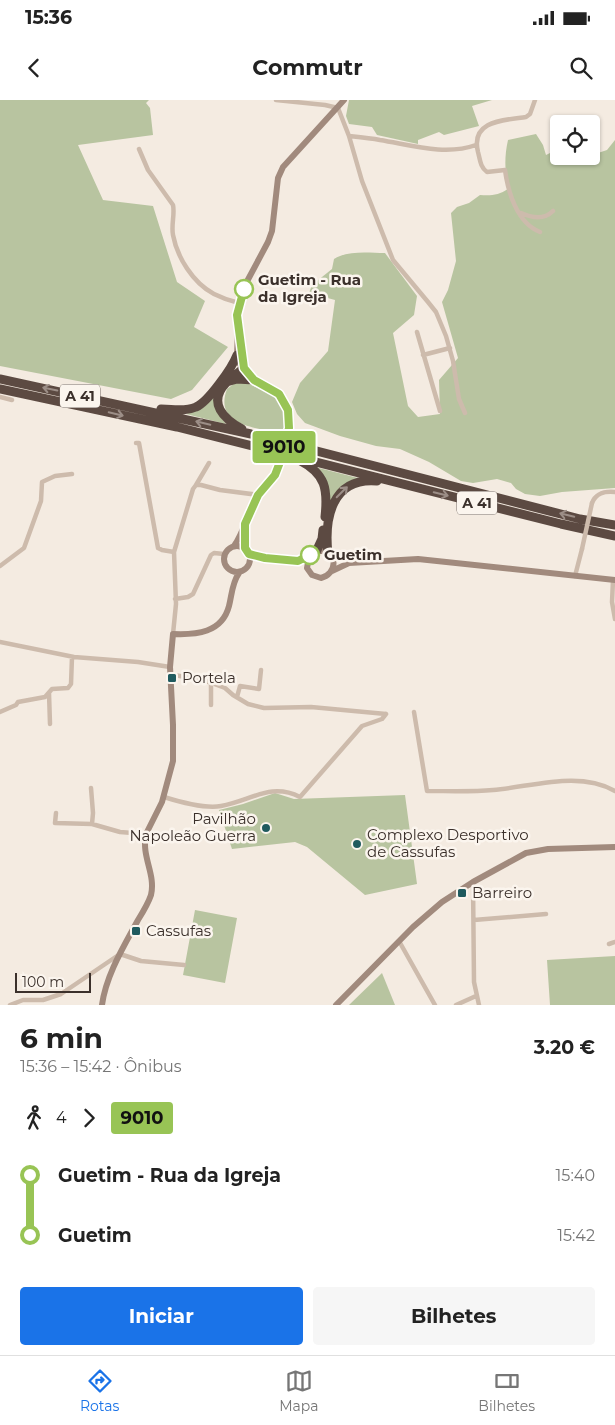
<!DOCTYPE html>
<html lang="pt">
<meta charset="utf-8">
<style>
body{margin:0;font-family:Montserrat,sans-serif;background:#f6f6f6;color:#222;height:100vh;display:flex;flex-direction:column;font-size:19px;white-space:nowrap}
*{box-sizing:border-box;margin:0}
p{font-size:16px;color:#767676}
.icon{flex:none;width:28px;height:28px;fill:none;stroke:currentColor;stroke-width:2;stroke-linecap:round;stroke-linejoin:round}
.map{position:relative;height:905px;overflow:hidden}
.details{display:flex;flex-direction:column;background:#fff;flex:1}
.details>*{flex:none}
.badge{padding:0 10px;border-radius:4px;font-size:18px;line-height:32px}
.tools{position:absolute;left:550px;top:15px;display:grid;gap:10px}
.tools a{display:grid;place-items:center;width:50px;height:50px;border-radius:5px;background:#fff;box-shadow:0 1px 4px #0004;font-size:25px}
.scale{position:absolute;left:15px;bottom:12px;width:76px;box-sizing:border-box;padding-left:5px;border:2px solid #3b302b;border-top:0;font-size:14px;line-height:18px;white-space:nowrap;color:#3b302b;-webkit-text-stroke:4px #fbf5ee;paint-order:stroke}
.map>.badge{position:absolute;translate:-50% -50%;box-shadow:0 0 0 2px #fff}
.legs{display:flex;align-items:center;gap:8px;height:55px;padding:0 20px;font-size:16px}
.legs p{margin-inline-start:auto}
.headline{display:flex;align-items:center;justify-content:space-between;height:85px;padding:0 20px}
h1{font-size:28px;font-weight:700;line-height:38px}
.action{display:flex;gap:10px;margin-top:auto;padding:10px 20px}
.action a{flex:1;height:58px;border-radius:5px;background:#1a73e8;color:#fff;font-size:20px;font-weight:700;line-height:58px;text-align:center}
.action a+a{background:#f6f6f6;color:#222}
ul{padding:0 20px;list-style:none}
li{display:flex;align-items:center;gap:18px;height:60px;font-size:19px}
li i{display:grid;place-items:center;width:8px;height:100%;margin:0 6px;background:currentColor}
li i::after{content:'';width:12px;height:12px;margin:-6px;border:4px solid;border-radius:50%;background:#fff}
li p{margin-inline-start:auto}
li:first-child i{background:linear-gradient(#0000 50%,currentColor 0)}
li:last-child i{background:linear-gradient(currentColor 50%,#0000 0)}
.status{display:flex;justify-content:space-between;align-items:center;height:35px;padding:0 25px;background:#fff;direction:ltr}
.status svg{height:14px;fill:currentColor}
header{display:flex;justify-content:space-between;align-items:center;height:65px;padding:0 20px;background:#fff;font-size:22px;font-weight:700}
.tabs{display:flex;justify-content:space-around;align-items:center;height:70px;border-top:1px solid #e0e0e0;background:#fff;font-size:14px;color:#767676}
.tabs a{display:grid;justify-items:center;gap:2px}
.tabs .current{color:#1a73e8}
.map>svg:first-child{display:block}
</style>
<div class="status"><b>15:36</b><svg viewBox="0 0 49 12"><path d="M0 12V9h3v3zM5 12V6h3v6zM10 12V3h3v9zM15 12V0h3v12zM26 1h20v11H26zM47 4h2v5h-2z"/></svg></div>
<header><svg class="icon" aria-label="back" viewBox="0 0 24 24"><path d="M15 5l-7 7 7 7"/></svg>Commutr<svg class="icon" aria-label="search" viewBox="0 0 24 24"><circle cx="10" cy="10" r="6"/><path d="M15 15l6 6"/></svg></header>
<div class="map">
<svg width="615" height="905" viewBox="0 0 615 905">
<rect width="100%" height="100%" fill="#f4ebe1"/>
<!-- green -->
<path fill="#b8c4a0" d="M0 0H149L146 3 150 8 153 35 78 45 103 100 153 106 177 182 205 201 194 227 228 247 192 290 171 299 0 266Z
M349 0H492L472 6 479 26 444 35 439 32 418 40V44L377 35 372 27 349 24 346 16Z
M536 34 543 45 546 55 550 53 559 40V56H591V49L595 54 607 50 615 40V388L562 392 540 396 525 394 516 389 511 383 497 379 473 383 461 381 429 362 400 349 376 346 340 336 305 323 297 314 292 302 300 283 328 251 335 200 309 193 312 185 332 169 334 159C348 150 369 153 385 153L417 196 414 215 393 233 408 306 418 317 440 314 439 280 458 258 442 202 448 190 456 161 451 113 457 107 469 103 480 95C491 96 499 95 508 89 505 73 504 57 508 40Z
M244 282C272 294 289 298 284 334 258 328 213 326 227 289L235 283Z
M214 297 222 319 226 324 186 314 204 307Z
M315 367 362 379 331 403Z
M275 693 294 699 405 695 417 784 365 795 307 747 295 742 232 749 219 710 243 704Z
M195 810 237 818 225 883 183 875Z
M615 856V905H550L547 860Z
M382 873 395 905H349Z"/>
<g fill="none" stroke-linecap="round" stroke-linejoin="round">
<!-- street -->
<path stroke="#cdbbac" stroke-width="4.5" d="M276 0 325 5 338 8 349 36 362 81 393 160 428 202 436 212 446 236 453 261 459 299 465 313
M535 0 530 14 526 17C505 20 470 20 478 52 480 59 480 67 487 72L505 70C508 92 517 123 540 132
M349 36C359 37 370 38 380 40 411 45 445 56 476 45
M139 49 148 70 173 105C175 114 171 125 173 135 177 157 193 183 214 194 222 198 230 201 239 203
M521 113C532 118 544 120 553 111
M417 232 440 311
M423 255 450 248
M0 297 12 300
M136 343H139L158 448 162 450 174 452
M196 385 209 363
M592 403C596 393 604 391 615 392
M0 466 24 448 41 401 42 382 55 376 72 374
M575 476 582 449
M613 480 612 502 615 519
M175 499 188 497 193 494 211 455 214 453 224 454
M173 534 176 504 174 452 193 389 196 385H201L220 390 259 395
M0 542 74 557 138 562 170 567
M170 574 209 582 225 588 233 595 248 604 264 608 311 607 386 614
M49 593 50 624
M237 597 240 586 259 589 261 570
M211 605V583
M0 612 16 605 18 602 45 597 52 589 68 588 71 584 72 557
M414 612 427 691C449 691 471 692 493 690 531 687 579 670 615 691
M91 688 93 713 92 724
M164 697C180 702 204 709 221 706 251 701 270 682 300 697L362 626 382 619 386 614
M56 713 55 723 92 724 120 732 146 734
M473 782 474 882 479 905
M474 820 546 814
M399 841 435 905
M609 844 615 842
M10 905 23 900H43L61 894 120 854 141 861 184 865
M456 905 476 896"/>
<!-- secondary -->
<path stroke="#a18a7d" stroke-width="6" d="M287 335 289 328 288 310 279 294 262 285 247 274 239 263 237 255 239 203 244 187 268 142 272 131 278 78 283 67 344 0
M224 459a13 13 0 1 1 26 0a13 13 0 1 1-26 0Z
M234 446C245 430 248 411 258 395 267 383 274 376 280 362
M249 454C261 459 288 463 300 461 308 459 313 450 322 451 338 453 337 474 321 478L312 475 307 468 309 457
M332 471 349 463 418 459 615 480
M102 905C106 875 124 846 138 820 143 812 148 804 151 795 156 774 141 757 146 734L162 702 173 661V625L170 567 173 534C196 535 222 533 229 506 232 494 232 483 239 473
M336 905 413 827 442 802 473 782 526 753 548 749 615 747"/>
<!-- highway -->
<path stroke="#5c4a42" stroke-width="9" d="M0 279 251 334 580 419 615 425
M230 281 237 279 254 280
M0 289 177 327 561 424 615 436
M161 309C173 309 185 312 196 307 208 302 232 268 237 255
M242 329C224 319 207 303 226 283 231 278 238 273 244 268
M299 360C326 374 328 389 325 417
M316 452 322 439 323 430
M328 454C324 418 332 377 377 381"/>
<!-- street-bridge -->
<path stroke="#cdbbac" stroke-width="4.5" d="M582 449 592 403"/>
</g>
<!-- one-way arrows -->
<defs><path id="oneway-shaft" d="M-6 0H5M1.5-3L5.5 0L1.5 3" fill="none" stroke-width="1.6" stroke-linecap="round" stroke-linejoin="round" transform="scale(1.25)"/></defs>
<g stroke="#9c8e87">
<use href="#oneway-shaft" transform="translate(50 289) rotate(-168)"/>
<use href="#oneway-shaft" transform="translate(116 314) rotate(13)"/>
<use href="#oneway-shaft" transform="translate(203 323) rotate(-167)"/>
<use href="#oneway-shaft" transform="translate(342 392) rotate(-45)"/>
<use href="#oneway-shaft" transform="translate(441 394) rotate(14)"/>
<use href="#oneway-shaft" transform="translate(567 415) rotate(-166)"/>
</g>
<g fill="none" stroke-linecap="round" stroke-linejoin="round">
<!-- line-1 casing -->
<g stroke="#fff" stroke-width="11">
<path id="line-1" d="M244 189 237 215 244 268 254 280 279 294 288 310 289 328 280 362 275 375 258 395 245 424V448L249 454 265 458 298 461 310 455"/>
</g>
<!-- line-1 -->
<use href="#line-1" stroke="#98c455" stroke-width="8"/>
</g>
<!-- markers -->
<g fill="#fff" stroke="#98c455" stroke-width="2.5">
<circle cx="244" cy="189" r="9"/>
<circle cx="310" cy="455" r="9"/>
</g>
<g fill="#1f5a5e" stroke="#fbf5ee" stroke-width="2">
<rect x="167" y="573" width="10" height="10" rx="2.5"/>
<circle cx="266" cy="728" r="5"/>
<circle cx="357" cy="744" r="5"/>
<rect x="457" y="788" width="10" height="10" rx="2.5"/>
<rect x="131" y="826" width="10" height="10" rx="2.5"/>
</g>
<g text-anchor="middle" stroke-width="5" stroke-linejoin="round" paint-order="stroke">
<!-- shield labels -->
<g fill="#fbf5ee" stroke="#756b66" stroke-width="1">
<rect x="60" y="284.5" width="40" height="23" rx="4"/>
<rect x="457" y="391.5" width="40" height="23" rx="4"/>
</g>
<g font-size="14" font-weight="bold" fill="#3b302b">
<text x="80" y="301">A 41</text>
<text x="477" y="408">A 41</text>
</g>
<!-- stop labels -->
<g font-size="15" font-weight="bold" fill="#3b302b" stroke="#fbf5ee" text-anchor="start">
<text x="258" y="185">Guetim - Rua<tspan x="258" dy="17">da Igreja</tspan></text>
<text x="324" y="460">Guetim</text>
</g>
<!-- poi labels -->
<g font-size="15" fill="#3b302b" stroke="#fbf5ee" text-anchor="start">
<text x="182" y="583">Portela</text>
<text x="256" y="724" text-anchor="end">Pavilhão<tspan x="256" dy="17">Napoleão Guerra</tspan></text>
<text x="367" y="740">Complexo Desportivo<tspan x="367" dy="17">de Cassufas</tspan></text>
<text x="472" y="798">Barreiro</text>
<text x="146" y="836">Cassufas</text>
</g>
</g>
</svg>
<div class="tools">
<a><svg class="icon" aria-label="locate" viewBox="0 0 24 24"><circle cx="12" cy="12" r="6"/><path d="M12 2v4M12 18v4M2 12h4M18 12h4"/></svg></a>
</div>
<div class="scale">100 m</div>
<b class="badge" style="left:284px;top:347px;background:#98c455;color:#111">9010</b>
</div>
<section class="details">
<div class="headline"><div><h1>6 min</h1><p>15:36 – 15:42 · Ônibus</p></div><b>3.20 €</b></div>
<div class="legs"><svg class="icon" aria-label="walk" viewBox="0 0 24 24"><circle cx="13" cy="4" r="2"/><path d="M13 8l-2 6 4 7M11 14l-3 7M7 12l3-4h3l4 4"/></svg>4<svg class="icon" aria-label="forward" viewBox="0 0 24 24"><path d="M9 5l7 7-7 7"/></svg><b class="badge" style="background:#98c455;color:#111">9010</b></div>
<ul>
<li><i style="color:#98c455"></i><b>Guetim - Rua da Igreja</b><p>15:40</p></li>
<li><i style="color:#98c455"></i><b>Guetim</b><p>15:42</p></li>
</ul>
<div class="action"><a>Iniciar</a><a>Bilhetes</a></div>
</section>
<nav class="tabs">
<a class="current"><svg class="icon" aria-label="directions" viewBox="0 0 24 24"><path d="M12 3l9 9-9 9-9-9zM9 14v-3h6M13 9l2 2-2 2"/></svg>Rotas</a>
<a><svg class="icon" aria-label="map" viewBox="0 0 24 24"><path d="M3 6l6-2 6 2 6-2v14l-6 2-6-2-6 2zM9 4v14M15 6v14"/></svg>Mapa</a>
<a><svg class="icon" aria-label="tickets" viewBox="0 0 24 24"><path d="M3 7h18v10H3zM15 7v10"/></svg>Bilhetes</a>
</nav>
